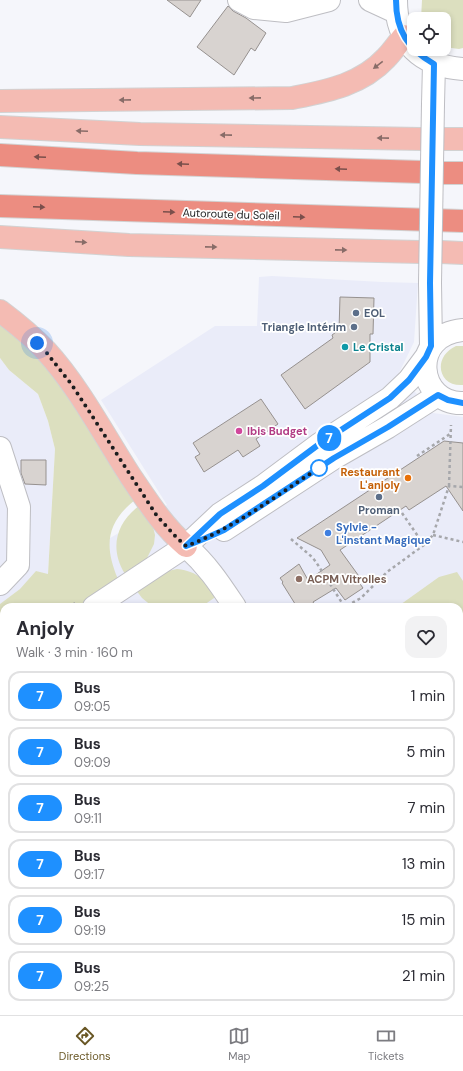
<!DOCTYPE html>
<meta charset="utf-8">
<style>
body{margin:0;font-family:"DM Sans",sans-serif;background:#f2f2f3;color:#2b2b33;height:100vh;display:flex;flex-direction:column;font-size:15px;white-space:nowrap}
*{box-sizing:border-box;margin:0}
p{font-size:13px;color:#7c7c81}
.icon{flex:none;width:22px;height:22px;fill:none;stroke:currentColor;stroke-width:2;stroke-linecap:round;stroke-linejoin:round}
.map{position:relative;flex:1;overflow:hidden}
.details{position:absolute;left:0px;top:603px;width:463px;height:412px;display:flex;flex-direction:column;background:#fff;border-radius:12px 12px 0 0;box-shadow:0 2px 6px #0003}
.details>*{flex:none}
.badge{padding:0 8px;border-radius:13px;font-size:14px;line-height:26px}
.buttons{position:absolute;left:407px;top:12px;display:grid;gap:8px}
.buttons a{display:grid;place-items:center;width:44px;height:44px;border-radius:8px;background:#fff;box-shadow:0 2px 6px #0003;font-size:20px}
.you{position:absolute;width:20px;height:20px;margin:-10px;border:3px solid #fff;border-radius:50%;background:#1a73e8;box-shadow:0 0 0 6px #1a73e833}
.map>.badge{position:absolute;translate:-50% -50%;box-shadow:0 0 0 2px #fff}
.round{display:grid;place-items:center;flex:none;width:42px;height:42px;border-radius:12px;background:#f2f2f3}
.overview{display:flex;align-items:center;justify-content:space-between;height:68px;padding:0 16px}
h1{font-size:19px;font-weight:700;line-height:30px}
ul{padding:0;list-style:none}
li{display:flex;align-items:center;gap:12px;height:50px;margin:0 8px 6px;padding:0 8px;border:2px solid #e1e1e2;border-radius:12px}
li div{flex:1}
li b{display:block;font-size:15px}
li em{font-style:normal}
li .badge{min-width:44px;font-weight:700;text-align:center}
.tab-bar{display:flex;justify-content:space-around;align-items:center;height:56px;border-top:1px solid #e1e1e2;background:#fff;font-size:11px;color:#7c7c81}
.tab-bar a{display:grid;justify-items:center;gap:2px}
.tab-bar .active{color:#695725}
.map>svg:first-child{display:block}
</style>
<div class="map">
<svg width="463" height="1015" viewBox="0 0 463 1015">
<rect width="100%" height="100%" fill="#f5f6fb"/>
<!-- built -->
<path fill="#eaecf9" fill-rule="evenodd" d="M272 276 382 282 418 283 414 342 399 373 433 413 463 417V1015H0V358L9 370 38 394 48 421 55 449 48 574 167 505 101 400 215 326H257L259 277ZM4 607H459V1011H4Z"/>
<!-- green -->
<path fill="#dcdfbf" d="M422 0H463V48L459 49 444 47V19H421Z
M0 322 33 353 59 383 135 500C106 523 104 546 118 579L77 607H4V655L0 658V604L20 589 36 571 48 574 55 449 48 421 38 394 9 370 0 358Z
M456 346H463V385C438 387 432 357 456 346Z
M140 505 153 527 155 535 154 544 147 558 125 574C109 548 116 523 140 505Z
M177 569C200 572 203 580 217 596L201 607H153L142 598 136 590 168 571Z
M457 572 463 581V894L459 892V607H397L439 577Z"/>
<!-- building -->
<path fill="#d8d3d0" stroke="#96918f" d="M167 0H201L190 17Z
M228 6 233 11 246 18 266 33 255 51 251 48 234 75 197 47Z
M340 297 374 298 373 334H370V362L305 409 281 375 333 338 332 335 339 330Z
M261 399 278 424 256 439 260 446 243 457 238 450 204 472 195 457 200 454 193 443Z
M444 441 463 443V511L446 486 409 510 406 506 340 550 361 579 358 581 363 588 345 600 336 588 313 602 316 607H297L282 583 283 582 280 578 299 564 308 580 330 565 321 550 297 538Z
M21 460H46V485L25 484 21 473Z"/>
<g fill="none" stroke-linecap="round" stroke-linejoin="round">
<!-- minor casing -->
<g stroke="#bebec3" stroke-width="24">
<path id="minor" d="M239 0 254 8 286 11 329 0
M370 0 396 12
M396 0C396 43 421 66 463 69
M433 104 434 64
M430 283 431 346
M463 330C408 335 418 405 463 403
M0 448 19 507 18 565 0 584
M224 530 334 458 388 427 438 395
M186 546C208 566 219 583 235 607
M94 607 186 546 220 514 263 486 318 445 390 398 409 380 426 357
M0 670 4 667
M459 923H463
M0 934 4 932
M108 1015 109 1011
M440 1015V1011"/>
</g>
<!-- major casing -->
<g stroke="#d2d2d2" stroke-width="24">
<path id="major" d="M0 101 292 98C327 91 361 85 386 58 393 51 398 43 404 36
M0 127 140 134 422 139
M444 139H463
M0 237 129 245 420 252
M441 252 463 253
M0 311C16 323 32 336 46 351 79 387 105 437 131 477 148 502 163 526 186 546"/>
</g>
<!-- highway casing -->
<g stroke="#d2d2d2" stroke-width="24">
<path id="highway" d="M0 155 137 163 422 172
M444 173H463
M0 206 463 221"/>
</g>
<!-- path -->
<path stroke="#a6a7ab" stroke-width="2.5" stroke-dasharray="3 3" stroke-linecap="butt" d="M417 456 450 434
M449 486 451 425
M402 513 424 545
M433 535 463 542
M291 539 312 557 316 562 344 606
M69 607 75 603
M341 607 350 604 361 598 387 572 424 545 433 535 449 486 463 487"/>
<!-- minor -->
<use href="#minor" stroke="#fff" stroke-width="22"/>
<!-- major -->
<use href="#major" stroke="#f4bbb3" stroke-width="22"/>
<!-- highway -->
<use href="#highway" stroke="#ec8d81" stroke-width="22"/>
<!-- minor-bridge casing -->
<g stroke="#bebec3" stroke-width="24" stroke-linecap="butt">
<path id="minor-bridge" d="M430 283 433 104"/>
</g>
<!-- minor-bridge -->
<use href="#minor-bridge" stroke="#fff" stroke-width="22"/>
</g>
<!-- one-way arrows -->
<defs><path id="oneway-solid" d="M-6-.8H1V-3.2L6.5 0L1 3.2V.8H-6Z"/></defs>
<g fill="#886c68">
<use href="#oneway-solid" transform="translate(378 65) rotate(142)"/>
<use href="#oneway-solid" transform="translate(255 98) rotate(179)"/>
<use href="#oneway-solid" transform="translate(125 100) rotate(179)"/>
<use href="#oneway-solid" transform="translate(82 131) rotate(-177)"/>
<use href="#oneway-solid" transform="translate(226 135) rotate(-179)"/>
<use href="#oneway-solid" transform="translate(383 138) rotate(-179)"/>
<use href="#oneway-solid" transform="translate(81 242) rotate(4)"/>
<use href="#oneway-solid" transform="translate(211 247) rotate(1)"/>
<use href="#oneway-solid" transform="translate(341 250) rotate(1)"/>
</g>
<g fill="#7a4f4b">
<use href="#oneway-solid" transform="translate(40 157) rotate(-177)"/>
<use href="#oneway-solid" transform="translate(183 164) rotate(-178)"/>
<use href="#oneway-solid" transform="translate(341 169) rotate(-178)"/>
<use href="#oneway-solid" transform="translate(39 207) rotate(2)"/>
<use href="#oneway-solid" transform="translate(169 212) rotate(2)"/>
<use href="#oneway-solid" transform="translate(299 217) rotate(2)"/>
</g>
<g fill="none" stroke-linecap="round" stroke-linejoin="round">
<!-- line casing -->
<g stroke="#fff" stroke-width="9">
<path id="line" d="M396 0C396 31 408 49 434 64L430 283 431 346 426 357 409 380 390 398 318 445 263 486 220 514 186 546 206 538 224 530 334 458 388 427 438 395 448 400 463 403"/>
</g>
<!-- line -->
<use href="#line" stroke="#1e90ff" stroke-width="6"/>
<!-- walk -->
<path stroke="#1c1d1e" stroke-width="4" stroke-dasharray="0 7.2" d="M37 343 46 352 72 385 157 516 177 538 186 546C235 528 275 496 319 468"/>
</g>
<!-- markers -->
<g fill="#5c6f8a" stroke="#fff" stroke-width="1.5">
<circle cx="356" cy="313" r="4"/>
<circle cx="354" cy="327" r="4"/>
<circle cx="379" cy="497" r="4"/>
</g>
<circle fill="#0f9aa8" stroke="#fff" stroke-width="1.5" cx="345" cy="347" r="4"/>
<circle fill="#d1479c" stroke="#fff" stroke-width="1.5" cx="239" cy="431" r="4"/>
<circle fill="#fff" stroke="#1e90ff" stroke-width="2" cx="319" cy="468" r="8"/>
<circle fill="#e8710a" stroke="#fff" stroke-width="1.5" cx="408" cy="478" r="4"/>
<circle fill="#3f7fe0" stroke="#fff" stroke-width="1.5" cx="328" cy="533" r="4"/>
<circle fill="#8d6e63" stroke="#fff" stroke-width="1.5" cx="299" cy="579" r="4"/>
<g text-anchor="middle" stroke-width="3.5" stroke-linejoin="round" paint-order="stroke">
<!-- street labels -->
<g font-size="11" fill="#1c1d1e" stroke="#fff">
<text transform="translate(231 214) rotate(2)" y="4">Autoroute du Soleil</text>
</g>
<!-- service labels -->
<g font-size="11" font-weight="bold" fill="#4e5e75" stroke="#fff" text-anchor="start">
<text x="364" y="317">EOL</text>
<text x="346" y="331" text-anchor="end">Triangle Intérim</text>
<text x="379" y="514" text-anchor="middle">Proman</text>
</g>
<!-- culture labels -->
<g font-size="11" font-weight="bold" fill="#0d838f" stroke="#fff" text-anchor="start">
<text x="353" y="351">Le Cristal</text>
</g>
<!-- hotel labels -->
<g font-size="11" font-weight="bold" fill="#b23c85" stroke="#fff" text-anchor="start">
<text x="247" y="435">Ibis Budget</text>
</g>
<!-- food labels -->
<g font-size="11" font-weight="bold" fill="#c56008" stroke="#fff" text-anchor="end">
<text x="400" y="476">Restaurant<tspan x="400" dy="13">L'anjoly</tspan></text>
</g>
<!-- shop labels -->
<g font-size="11" font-weight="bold" fill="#366cbe" stroke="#fff" text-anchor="start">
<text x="336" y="531">Sylvie -<tspan x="336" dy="13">L'instant Magique</tspan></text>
</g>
<!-- education labels -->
<g font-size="11" font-weight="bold" fill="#785e54" stroke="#fff" text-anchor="start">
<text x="307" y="583">ACPM Vitrolles</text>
</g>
</g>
</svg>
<div class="buttons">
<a><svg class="icon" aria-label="locate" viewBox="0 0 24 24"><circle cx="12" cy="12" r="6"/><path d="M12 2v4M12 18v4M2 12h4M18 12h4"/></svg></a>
</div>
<div class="you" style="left:37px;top:343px"></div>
<b class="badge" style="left:329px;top:438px;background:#1e90ff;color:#fff">7</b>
<section class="details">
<div class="overview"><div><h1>Anjoly</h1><p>Walk · 3 min · 160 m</p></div><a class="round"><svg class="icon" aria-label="heart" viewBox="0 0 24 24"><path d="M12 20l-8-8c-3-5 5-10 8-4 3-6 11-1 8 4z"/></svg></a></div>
<ul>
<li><span class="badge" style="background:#1e90ff;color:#fff">7</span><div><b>Bus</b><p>09:05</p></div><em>1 min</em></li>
<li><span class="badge" style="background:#1e90ff;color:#fff">7</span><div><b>Bus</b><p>09:09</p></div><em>5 min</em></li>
<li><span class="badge" style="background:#1e90ff;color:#fff">7</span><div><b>Bus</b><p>09:11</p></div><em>7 min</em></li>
<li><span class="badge" style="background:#1e90ff;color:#fff">7</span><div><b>Bus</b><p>09:17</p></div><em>13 min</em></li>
<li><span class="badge" style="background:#1e90ff;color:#fff">7</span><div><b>Bus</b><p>09:19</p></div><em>15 min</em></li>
<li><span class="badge" style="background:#1e90ff;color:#fff">7</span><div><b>Bus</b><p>09:25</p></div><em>21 min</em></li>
</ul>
</section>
</div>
<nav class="tab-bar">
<a class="active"><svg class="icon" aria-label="directions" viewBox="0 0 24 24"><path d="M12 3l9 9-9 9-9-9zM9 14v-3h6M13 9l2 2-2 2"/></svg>Directions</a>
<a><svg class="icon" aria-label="map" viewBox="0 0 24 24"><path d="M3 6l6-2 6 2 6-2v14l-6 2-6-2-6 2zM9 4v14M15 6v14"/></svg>Map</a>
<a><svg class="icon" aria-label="tickets" viewBox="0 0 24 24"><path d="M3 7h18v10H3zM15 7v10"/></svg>Tickets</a>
</nav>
